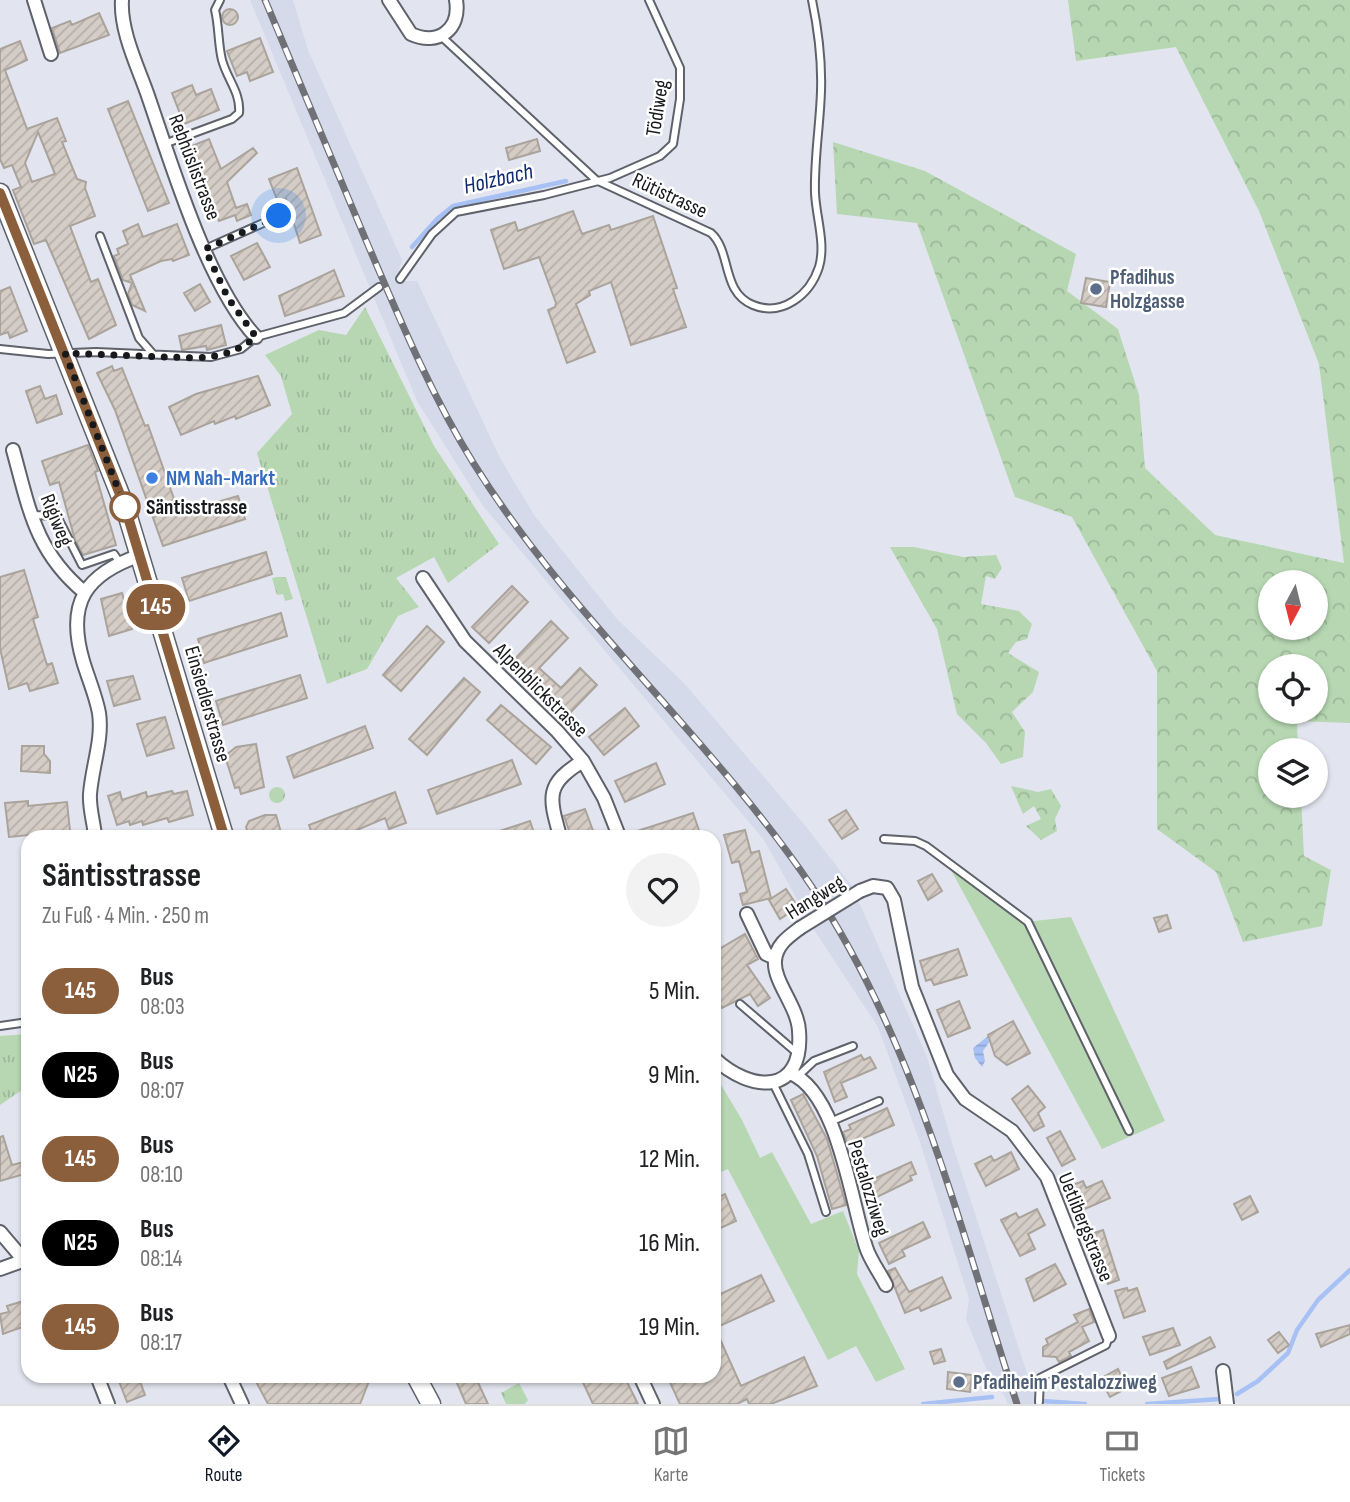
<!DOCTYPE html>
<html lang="de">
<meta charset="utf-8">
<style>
body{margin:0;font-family:"Sofia Sans Condensed",sans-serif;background:#f2f2f2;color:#202124;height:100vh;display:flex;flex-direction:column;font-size:26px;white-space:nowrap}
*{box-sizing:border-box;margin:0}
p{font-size:23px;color:#757577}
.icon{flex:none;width:38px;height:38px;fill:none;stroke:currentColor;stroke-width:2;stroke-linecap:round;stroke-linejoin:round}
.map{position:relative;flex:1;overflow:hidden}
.details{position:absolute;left:21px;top:830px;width:700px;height:553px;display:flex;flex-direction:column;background:#fff;border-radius:21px;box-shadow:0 2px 5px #0004}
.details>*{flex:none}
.badge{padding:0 14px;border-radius:23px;font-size:24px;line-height:46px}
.needle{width:46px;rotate:187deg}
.fabs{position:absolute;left:1258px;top:570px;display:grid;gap:14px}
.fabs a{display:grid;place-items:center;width:70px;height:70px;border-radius:50%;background:#fff;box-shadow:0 2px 5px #0004;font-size:35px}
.you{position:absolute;width:35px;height:35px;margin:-18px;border:5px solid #fff;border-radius:50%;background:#1a73e8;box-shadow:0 0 0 10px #1a73e833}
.map>.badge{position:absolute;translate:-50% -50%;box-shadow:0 0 0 4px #fff}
.round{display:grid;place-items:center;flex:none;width:74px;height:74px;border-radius:37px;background:#f2f2f2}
.headline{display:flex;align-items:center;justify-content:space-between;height:119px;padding:0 21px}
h1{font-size:33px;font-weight:700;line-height:52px}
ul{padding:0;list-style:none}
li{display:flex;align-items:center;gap:21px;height:84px;padding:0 21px}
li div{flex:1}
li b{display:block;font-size:26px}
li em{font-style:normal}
li .badge{min-width:77px;font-weight:700;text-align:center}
.tab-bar{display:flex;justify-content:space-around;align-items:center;height:98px;border-top:2px solid #e0e0e0;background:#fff;font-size:19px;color:#757577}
.tab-bar a{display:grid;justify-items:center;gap:4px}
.tab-bar .on{color:#111827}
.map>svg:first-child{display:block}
</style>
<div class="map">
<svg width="1350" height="1404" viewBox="0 0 1350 1404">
<defs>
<pattern id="grass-tufts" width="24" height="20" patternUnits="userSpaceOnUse" patternTransform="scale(1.75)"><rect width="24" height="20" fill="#b6d7b2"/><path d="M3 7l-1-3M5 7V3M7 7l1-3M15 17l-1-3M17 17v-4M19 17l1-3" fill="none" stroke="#9cb898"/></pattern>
<pattern id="forest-crowns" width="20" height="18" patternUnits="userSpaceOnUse" patternTransform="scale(1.75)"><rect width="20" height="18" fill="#b6d7b2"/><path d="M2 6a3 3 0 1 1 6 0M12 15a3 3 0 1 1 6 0" fill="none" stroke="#9cb898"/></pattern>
<pattern id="water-rules" width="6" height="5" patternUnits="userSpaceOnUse" patternTransform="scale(1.75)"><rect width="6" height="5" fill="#a8c1f5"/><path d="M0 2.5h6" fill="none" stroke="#90a5d1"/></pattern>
<pattern id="building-hatch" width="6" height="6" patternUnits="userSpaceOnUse" patternTransform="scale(1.75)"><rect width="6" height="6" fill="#d4ccc5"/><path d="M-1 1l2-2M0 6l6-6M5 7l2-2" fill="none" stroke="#b5afa9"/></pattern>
</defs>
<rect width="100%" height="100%" fill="#e2e5ef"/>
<!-- built -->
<path fill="#d4daea" d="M250 0H293L308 50 402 260 399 269 403 281H417L500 458 534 515 617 619 684 683 804 824 852 886 927 1057 952 1143 1037 1404H1008L1004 1395 991 1381 966 1319 969 1299 920 1142 878 1027 816 933 764 840 483 506 417 401Z"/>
<!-- grass -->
<path fill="url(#grass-tufts)" d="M365 307 434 446 499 544 448 583 434 557 396 578 419 607 398 616 367 669 327 684 257 453 292 414 281 376 265 355 319 330 346 335Z
M28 1034V1086L0 1105V1036Z"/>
<!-- forest -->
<path fill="url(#forest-crowns)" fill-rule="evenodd" d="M1068 0H1350V723L1297 721 1298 751H1270V796H1301L1304 856 1331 870 1322 926 1243 942 1216 872 1157 829V671L1072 517 1015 497 917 223 837 214 833 142 925 171 1076 254 1067 291 1118 329 1139 395 1145 468 1215 535 1344 563 1319 364 1259 211 1176 47 1076 61ZM1270 583H1316V628H1270ZM1270 667H1316V712H1270Z
M890 547H914L963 557 996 555 1002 568 995 579 986 576 981 604 1019 611 1032 624 1027 639 1016 642 1008 653 1039 672 1033 692 1012 712 1025 732 1023 757 1001 764 986 743 957 714 937 629Z
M277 577H286L293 599 285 601 283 594 277 595 272 578Z
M1011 786 1038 792 1051 789 1061 806 1055 819 1057 831 1041 840 1026 826 1041 819 1034 806 1023 814Z
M269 795a8 8 0 1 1 16 0a8 8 0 1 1-16 0Z
M519 1383 528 1400 525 1404H506L501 1393Z"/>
<!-- garden -->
<path fill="#b6d7b2" d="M951 870 1025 922 1071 917 1165 1121 1102 1149Z
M714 1073 742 1120 760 1158 772 1152 811 1224 843 1211 859 1251 857 1274 905 1369 876 1382 856 1346 828 1360 728 1169 714 1175Z"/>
<!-- water -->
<path fill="url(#water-rules)" d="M988 1036 990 1041 983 1051 985 1061 982 1067 975 1058 973 1048Z"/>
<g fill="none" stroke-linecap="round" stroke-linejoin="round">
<!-- stream -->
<path stroke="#a8c1f5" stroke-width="4.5" d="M412 247 437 219 453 206 566 181
M1237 1394 1258 1381 1288 1353 1297 1330 1318 1300 1350 1270
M1042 1401 1085 1404
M923 1404 992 1397
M1147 1404 1220 1399"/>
</g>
<!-- building -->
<path fill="url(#building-hatch)" stroke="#aaa39c" stroke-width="2" fill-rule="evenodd" d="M222 17a8 8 0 1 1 16 0a8 8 0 1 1-16 0Z
M99 13 109 35 60 53 52 28 70 21 72 25Z
M260 38 273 72 250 81 247 72 237 76 227 51Z
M20 41 27 60 5 70 27 129 57 118 66 141 62 142 77 179 86 182 85 188 95 216 70 226 91 282 98 279 116 325 89 339 46 240 34 244 13 190 21 187 12 165 4 168 0 159V49ZM38 132 55 174 32 182 25 163Z
M192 85 196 95 211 89 219 110 184 124 172 93Z
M128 101 169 203 148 211 108 109Z
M209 139 221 169 253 148 257 153 227 182 236 208 247 204 251 215 237 221 235 215 219 221 189 147Z
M537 139 540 151 509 160 506 148Z
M297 168 321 235 300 243 286 199 278 202 269 179Z
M573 211 582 234 609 225 611 230 653 216 677 288 673 289 686 327 631 345 611 282 589 291 590 295 576 304 595 352 567 363 548 310 555 307 556 303 539 257 504 269 491 230 515 222 518 231Z
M138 224 143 237 177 224 189 255 173 261 172 259 161 261 130 275 145 311 132 305 128 294 132 283 123 280 114 256 119 254 117 249 128 244 123 231Z
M257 243 270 267 244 280 231 256Z
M334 270 344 296 285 316 279 296Z
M1086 278 1110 282 1106 307 1081 303Z
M200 284 210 302 195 311 184 293Z
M10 287 27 331 10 338 8 332 0 335V291Z
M221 325 226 345 207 350 206 346 182 350 179 336Z
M112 366 114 371 122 368 145 426 148 425 179 513 238 496 245 519 163 546 115 410 97 373Z
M258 376 270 405 236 419 235 416 215 424 214 421 181 435 169 407 196 394Z
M40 386 45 399 56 395 62 414 37 423 26 391Z
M88 445 98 471 95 472 116 545 83 555 75 540 59 482 50 485 42 461Z
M266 552 272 574 189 601 182 578Z
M24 570 38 617 33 619 47 665 52 663 58 683 30 691 27 683 9 689 0 648V577Z
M512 586 528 602 489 643 472 627Z
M122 593 132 629 109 636 101 599Z
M281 613 287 636 204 663 198 639Z
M551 621 568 638 539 668 561 688 580 668 597 685 567 716 531 677 528 679 511 663Z
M427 626 444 642 401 691 383 675Z
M300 675 307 698 223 725 216 701Z
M133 676 140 699 114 706 107 681Z
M464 678 480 692 427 755 409 739Z
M501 705 551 747 536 764 487 720Z
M625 708 639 726 604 755 589 737Z
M165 717 174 748 147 756 137 724Z
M365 726 373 748 294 778 287 757Z
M256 744 264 787 241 794 239 787 235 788 225 756 236 747Z
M22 746H44V754L50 761V773L21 771Z
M512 760 521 784 437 814 428 790Z
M656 763 665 784 625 802 615 781Z
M172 791 174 794 187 791 193 815 169 822 167 818 143 825 142 821 130 825 129 821 117 825 108 796 120 792 122 800 146 792 147 797Z
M395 792 406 823 389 829 385 818 343 836H313L309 825Z
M28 801V806L67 802 70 831 9 837 5 803Z
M585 809 595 836H571L564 816Z
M846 810 858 829 842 839 829 820Z
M693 813 701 836H628V834Z
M265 815H276L282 836H249L246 827 249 821Z
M530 821 535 836H491V834Z
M745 830 751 853 759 851 771 898 743 905 740 894 747 892 739 861 732 863 724 835Z
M932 874 942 891 928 900 918 881Z
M786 889 798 907 780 919 769 900Z
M1167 915 1171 928 1159 932 1154 918Z
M745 934 758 959 747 965 770 998 758 1006 750 994 722 1008 719 1003 714 1005V952Z
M958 949 967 975 934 985 931 979 926 981 920 961Z
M959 1001 970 1028 948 1037 937 1010Z
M1013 1021 1030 1053 1007 1065 995 1056 988 1035Z
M861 1055 864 1060 870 1057 876 1068 841 1083 847 1097 835 1102 824 1072Z
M1028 1086 1045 1107 1038 1113 1044 1126 1034 1131 1012 1099Z
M803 1094 827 1139 846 1205 832 1209 817 1156 791 1100Z
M887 1108 894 1125 848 1145 843 1132 851 1129 849 1125Z
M1060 1131 1075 1159 1062 1166 1047 1138Z
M3 1136 12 1165 28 1161V1173L0 1181V1137Z
M1011 1152 1019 1169 986 1186 975 1164 991 1156 994 1161Z
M911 1162 916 1174 910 1176 912 1180 875 1198 867 1182Z
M1083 1181 1086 1188 1102 1181 1110 1198 1085 1209 1083 1203 1075 1205 1070 1186Z
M725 1194 736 1221 714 1231V1199Z
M1250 1196 1258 1212 1242 1220 1234 1204Z
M1037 1209 1045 1225 1028 1234 1035 1249 1020 1256 1001 1220 1016 1213 1019 1218Z
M923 1222 930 1237 902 1250 905 1256 889 1264 879 1243Z
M1103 1230 1119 1280 1108 1284 1088 1235Z
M1055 1264 1066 1284 1034 1301 1026 1279Z
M895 1268 909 1292 942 1277 951 1298 921 1311 919 1307 905 1313 888 1271Z
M761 1275 774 1301 715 1328 741 1386 804 1357 817 1386 771 1404H749L747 1399 737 1404H680L667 1376H714V1297Z
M1127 1288 1128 1291 1137 1288 1145 1311 1124 1318 1115 1291Z
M20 1302H28V1325L3 1334 0 1314 9 1312 7 1306Z
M1089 1309 1094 1322 1082 1327 1089 1341 1069 1352 1071 1356 1059 1362 1056 1357 1043 1356V1347L1048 1344 1046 1339 1078 1322 1074 1315Z
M1350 1325V1334L1321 1347 1316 1334Z
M1173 1328 1180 1345 1150 1355 1143 1337Z
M1279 1332 1289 1345 1278 1353 1268 1340Z
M1210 1337 1215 1347 1167 1369 1164 1362Z
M941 1349 945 1361 934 1364 930 1352Z
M1191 1367 1199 1387 1169 1396 1162 1378Z
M1118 1369 1127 1388 1110 1397 1100 1379Z
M948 1372 972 1375 970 1392 947 1389Z
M117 1376H138L145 1395 127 1402Z
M253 1376H371L360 1404H268Z
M454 1376H475L488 1404H466Z
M580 1376H624L638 1404H593Z"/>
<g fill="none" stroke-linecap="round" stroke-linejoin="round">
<!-- service casing -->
<g stroke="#5f626a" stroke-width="10">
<path id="service" d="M442 37 596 180 711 233C732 252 721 292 753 305 782 317 810 295 819 267 826 244 816 217 815 193 814 159 820 125 821 91 822 61 818 29 812 0
M164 144 232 119 239 113C241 93 227 79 222 60 218 44 219 26 215 10L220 0
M100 236 139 338 153 354
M205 249 279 216
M400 279 432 234 456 212 544 195 610 178 660 156 673 144 680 99V68L649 0
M0 349 48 354 96 352 211 357 241 349 256 337 344 313 379 287
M33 515 57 516 82 565 114 554 120 563
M884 839 915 841 926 846 1028 922 1129 1131
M740 1004 797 1053
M0 1026 28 1022
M798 1076 814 1061 853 1046
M773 1083 808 1154 826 1212
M830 1122 879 1101
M1039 1402 1040 1378 1106 1345 1109 1336"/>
</g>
<!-- minor casing -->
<g stroke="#5f626a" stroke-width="16">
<path id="minor" d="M34 0 51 54
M122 0C120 30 137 65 147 93 171 162 207 285 256 337
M389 0 411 34C438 46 461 30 456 0
M13 450C29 508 35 551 84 592
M423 578 465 641 557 731 583 761 604 798 619 836
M95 836C94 823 89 808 90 794 92 767 103 739 99 713 96 696 88 678 83 661 66 603 85 574 141 555
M560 836C549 797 545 784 583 761
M860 891 873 886 887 888 894 900 912 987 947 1075 965 1099 1012 1131 1047 1177 1109 1336
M747 914 766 954 775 958
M714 1058C751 1093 804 1096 799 1031 798 1007 773 981 775 961 776 945 788 937 800 928
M790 1073C838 1092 851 1202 866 1247 870 1260 880 1273 886 1285
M0 1232 28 1265
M0 1269 28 1259
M1223 1371 1227 1404
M97 1376 108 1404
M229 1376 242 1404
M640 1376 653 1404"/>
</g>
<!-- secondary casing -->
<g stroke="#5f626a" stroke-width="21">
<path id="secondary" d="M0 193 125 507 224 836
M416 1376 431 1404"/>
</g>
<!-- service -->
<use href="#service" stroke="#fff" stroke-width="6"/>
<!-- minor -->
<use href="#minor" stroke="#fff" stroke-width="12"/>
<!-- secondary -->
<use href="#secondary" stroke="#fff" stroke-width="18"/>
<!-- rail casing -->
<g stroke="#6f7177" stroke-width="7">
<path id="rail" d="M265 0C298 79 332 159 365 238 398 315 430 393 474 464 570 618 711 737 812 887 916 1042 960 1229 1017 1404"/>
</g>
<!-- rail -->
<use href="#rail" stroke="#fff" stroke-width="4.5" stroke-dasharray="13" stroke-linecap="butt"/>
<!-- minor-bridge casing -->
<g stroke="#5f626a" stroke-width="16" stroke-linecap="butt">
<path id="minor-bridge" d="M800 928 860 891"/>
</g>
<!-- minor-bridge -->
<use href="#minor-bridge" stroke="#fff" stroke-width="12"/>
</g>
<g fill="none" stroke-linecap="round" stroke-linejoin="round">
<!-- line casing -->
<g stroke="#fff" stroke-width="16">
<path id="line" d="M0 193 125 507 224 836"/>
</g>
<!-- line -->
<use href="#line" stroke="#8b5e3c" stroke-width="10"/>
<!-- walk -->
<path stroke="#18191c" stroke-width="7" stroke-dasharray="0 12.6" d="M125 507 65 353 193 358C218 357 236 353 256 337L228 298 205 249 279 216"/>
</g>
<!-- markers -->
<g fill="#5c6f8a" stroke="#fff" stroke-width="2.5">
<circle cx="1096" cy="289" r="7"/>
<circle cx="959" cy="1382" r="7"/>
</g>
<circle fill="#3f7fe0" stroke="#fff" stroke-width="2.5" cx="152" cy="478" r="7"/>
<circle fill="#fff" stroke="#8b5e3c" stroke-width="3.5" cx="125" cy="507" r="14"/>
<g text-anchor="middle" stroke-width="5" stroke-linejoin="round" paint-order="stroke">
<!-- street labels -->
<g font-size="21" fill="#18191c" stroke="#fff">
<text transform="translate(657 108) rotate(-81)" y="7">Tödiweg</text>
<text transform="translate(195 167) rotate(69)" y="7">Rebhüslistrasse</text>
<text transform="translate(670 195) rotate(25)" y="7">Rütistrasse</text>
<text transform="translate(57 520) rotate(68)" y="7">Rigiweg</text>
<text transform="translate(541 690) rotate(45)" y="7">Alpenblickstrasse</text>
<text transform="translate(208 704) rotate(74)" y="7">Einsiedlerstrasse</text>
<text transform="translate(815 897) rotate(-32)" y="7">Hangweg</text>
<text transform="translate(869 1188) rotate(73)" y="7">Pestalozziweg</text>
<text transform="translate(1086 1227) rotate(68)" y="7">Uetlibergstrasse</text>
</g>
<!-- service labels -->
<g font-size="21" font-weight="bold" fill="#4e5e75" stroke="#fff" text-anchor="start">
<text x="1110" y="284">Pfadihus<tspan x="1110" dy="24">Holzgasse</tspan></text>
<text x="973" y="1389">Pfadiheim Pestalozziweg</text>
</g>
<!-- shop labels -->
<g font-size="21" font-weight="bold" fill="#366cbe" stroke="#fff" text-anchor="start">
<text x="166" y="485">NM Nah-Markt</text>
</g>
<!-- stop labels -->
<g font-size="21" font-weight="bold" fill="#18191c" stroke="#fff" text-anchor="start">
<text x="146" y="514">Säntisstrasse</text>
</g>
<!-- water labels -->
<g font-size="23" font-style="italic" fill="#0f2870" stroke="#fff">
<text transform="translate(498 178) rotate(-13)" y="8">Holzbach</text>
</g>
</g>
</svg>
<div class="fabs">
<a><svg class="needle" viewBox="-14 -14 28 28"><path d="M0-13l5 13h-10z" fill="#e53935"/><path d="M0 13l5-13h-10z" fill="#757577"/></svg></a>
<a><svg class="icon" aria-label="locate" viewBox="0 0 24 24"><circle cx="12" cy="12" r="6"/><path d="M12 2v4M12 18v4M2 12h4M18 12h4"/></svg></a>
<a><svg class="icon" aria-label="layers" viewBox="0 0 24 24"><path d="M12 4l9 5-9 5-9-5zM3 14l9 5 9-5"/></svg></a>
</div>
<div class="you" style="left:279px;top:216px"></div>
<b class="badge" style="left:156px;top:607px;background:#8b5e3c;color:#fff">145</b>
<section class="details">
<div class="headline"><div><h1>Säntisstrasse</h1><p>Zu Fuß · 4 Min. · 250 m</p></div><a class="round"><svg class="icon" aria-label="heart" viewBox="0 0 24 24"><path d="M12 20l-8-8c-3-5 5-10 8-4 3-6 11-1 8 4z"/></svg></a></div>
<ul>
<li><span class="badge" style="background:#8b5e3c;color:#fff">145</span><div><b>Bus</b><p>08:03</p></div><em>5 Min.</em></li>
<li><span class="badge" style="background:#000;color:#fff">N25</span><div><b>Bus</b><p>08:07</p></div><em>9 Min.</em></li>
<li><span class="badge" style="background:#8b5e3c;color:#fff">145</span><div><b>Bus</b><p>08:10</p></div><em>12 Min.</em></li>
<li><span class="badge" style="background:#000;color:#fff">N25</span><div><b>Bus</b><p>08:14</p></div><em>16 Min.</em></li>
<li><span class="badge" style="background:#8b5e3c;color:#fff">145</span><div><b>Bus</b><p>08:17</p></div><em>19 Min.</em></li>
</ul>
</section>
</div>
<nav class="tab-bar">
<a class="on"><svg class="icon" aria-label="directions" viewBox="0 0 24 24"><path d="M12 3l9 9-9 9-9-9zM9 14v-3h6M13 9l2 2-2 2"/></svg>Route</a>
<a><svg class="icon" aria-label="map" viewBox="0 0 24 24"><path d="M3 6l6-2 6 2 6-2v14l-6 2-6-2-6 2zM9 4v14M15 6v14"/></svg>Karte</a>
<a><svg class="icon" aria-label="tickets" viewBox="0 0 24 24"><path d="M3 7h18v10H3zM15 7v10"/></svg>Tickets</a>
</nav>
